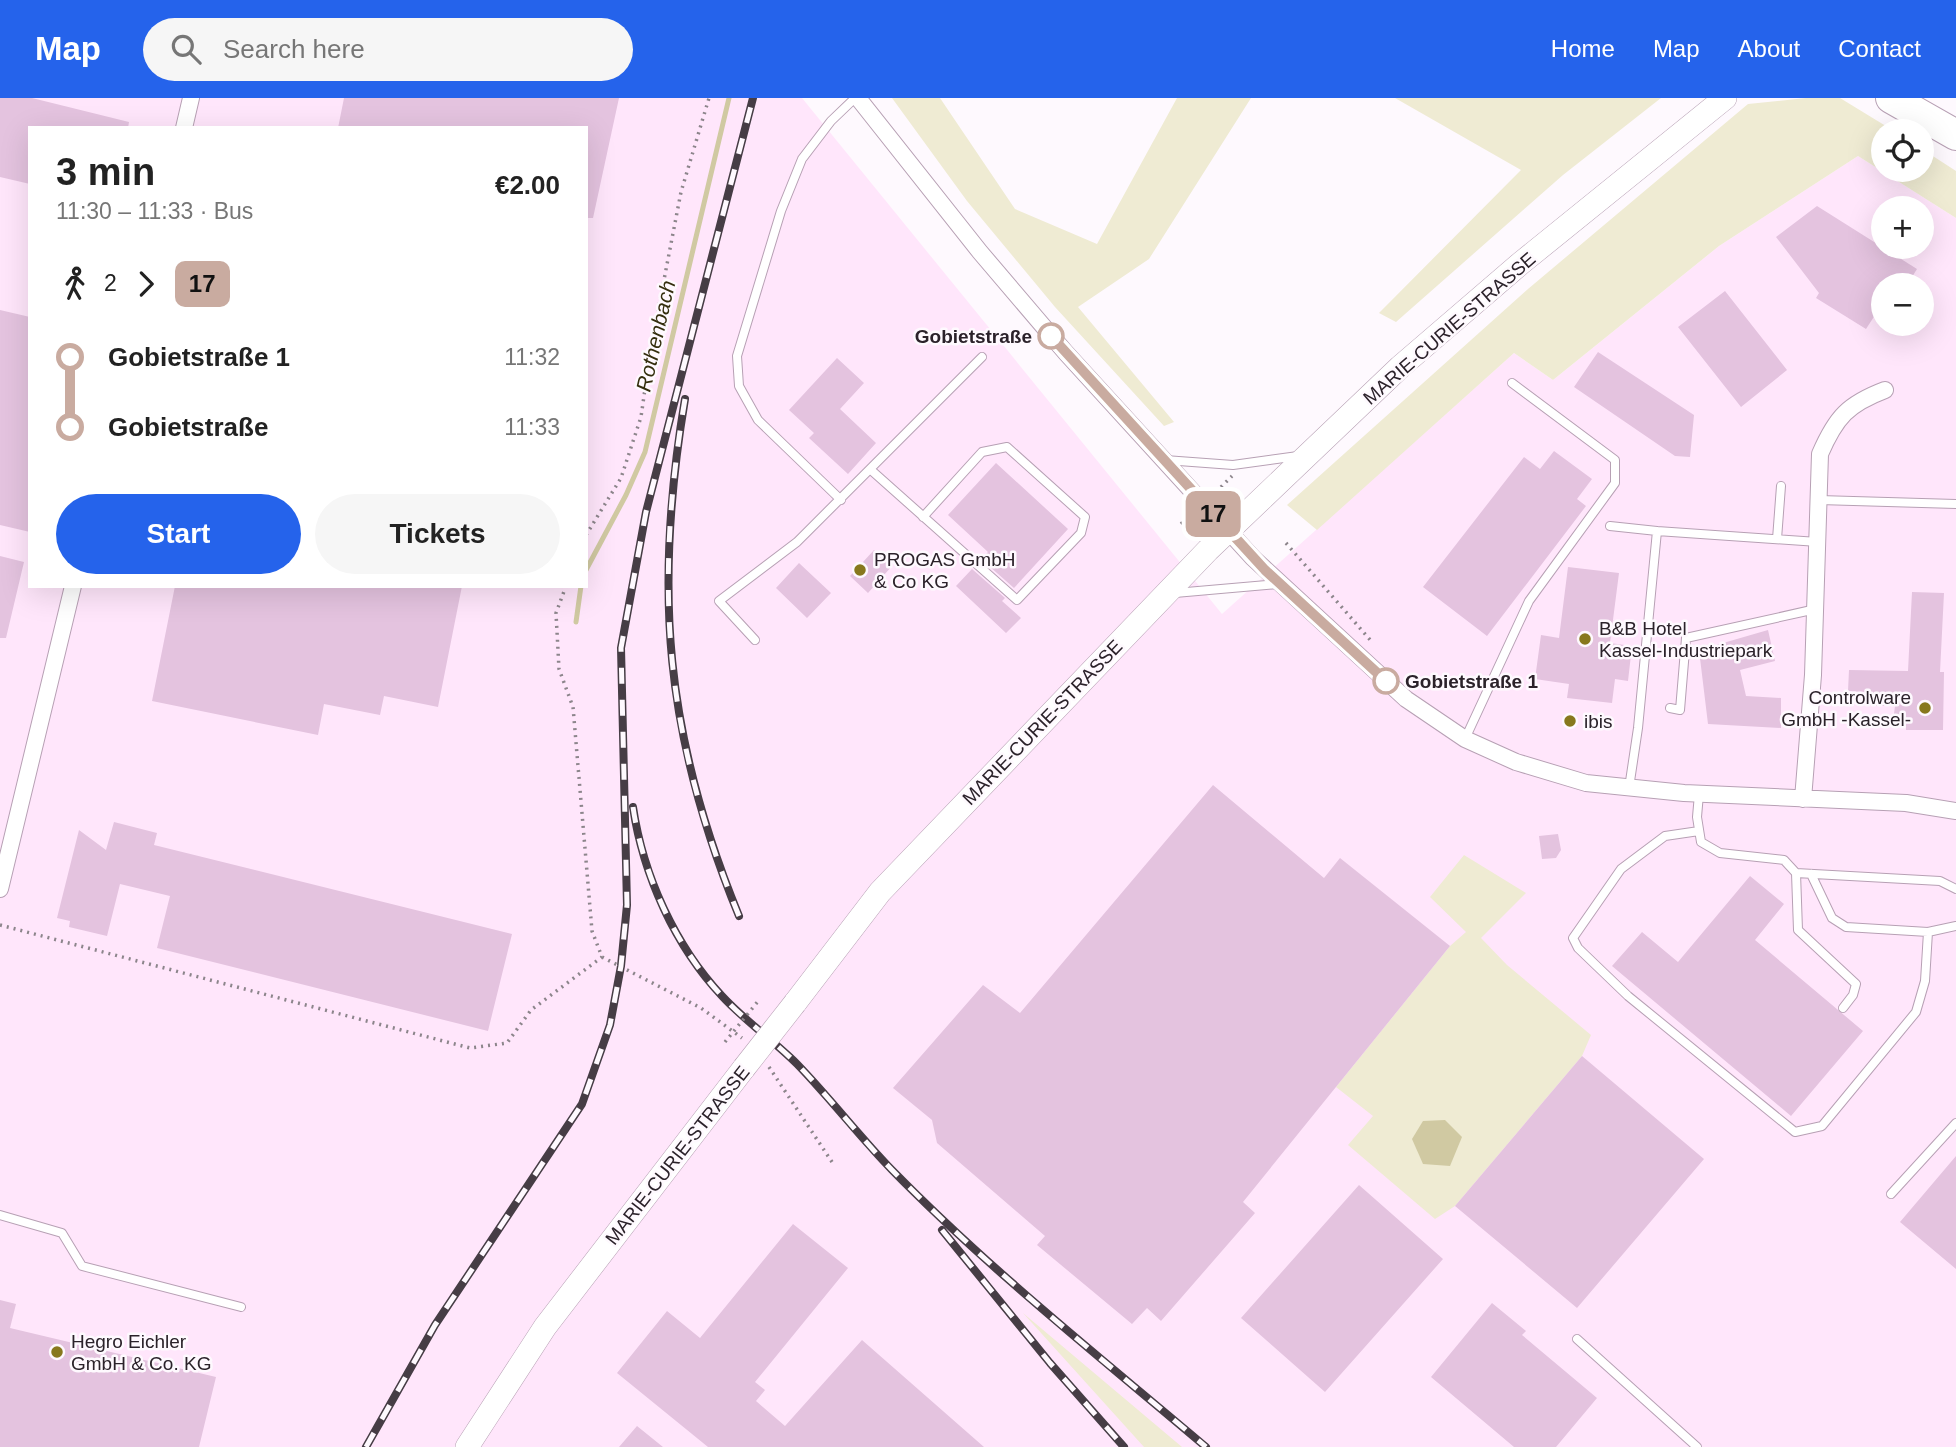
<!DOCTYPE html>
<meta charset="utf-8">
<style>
body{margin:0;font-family:Arial,sans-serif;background:#f6f6f6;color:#222;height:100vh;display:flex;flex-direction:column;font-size:26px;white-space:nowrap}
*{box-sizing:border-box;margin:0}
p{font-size:23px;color:#767676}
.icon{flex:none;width:38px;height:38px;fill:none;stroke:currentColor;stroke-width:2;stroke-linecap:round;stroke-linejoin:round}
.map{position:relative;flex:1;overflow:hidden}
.details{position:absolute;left:28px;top:28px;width:560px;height:462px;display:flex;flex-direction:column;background:#fff;border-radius:0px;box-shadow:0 7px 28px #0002}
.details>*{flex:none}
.badge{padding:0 14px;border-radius:10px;font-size:24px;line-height:46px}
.tools{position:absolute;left:1871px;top:21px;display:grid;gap:14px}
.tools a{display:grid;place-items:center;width:63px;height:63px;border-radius:50%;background:#fff;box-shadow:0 7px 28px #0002;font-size:35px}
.map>.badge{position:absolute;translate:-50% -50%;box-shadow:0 0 0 4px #fff}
.legs{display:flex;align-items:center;gap:10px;height:77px;padding:0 28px;font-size:23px}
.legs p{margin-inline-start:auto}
.summary{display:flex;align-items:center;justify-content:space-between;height:119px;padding:0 28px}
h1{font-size:38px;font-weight:800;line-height:52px}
.action{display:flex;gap:14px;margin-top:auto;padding:14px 28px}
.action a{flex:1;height:80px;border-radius:42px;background:#2563eb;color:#fff;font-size:28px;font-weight:800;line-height:80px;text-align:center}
.action a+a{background:#f6f6f6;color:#222}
ul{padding:0 28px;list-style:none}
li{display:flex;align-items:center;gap:24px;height:70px;font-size:26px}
li i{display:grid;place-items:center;width:10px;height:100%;margin:0 9px;background:currentColor}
li i::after{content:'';width:18px;height:18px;margin:-9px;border:5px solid;border-radius:50%;background:#fff}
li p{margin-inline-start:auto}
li:first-child i{background:linear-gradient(#0000 50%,currentColor 0)}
li:last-child i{background:linear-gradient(currentColor 50%,#0000 0)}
header{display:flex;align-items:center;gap:42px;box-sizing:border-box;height:98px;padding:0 35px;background:#2563eb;color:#fff}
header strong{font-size:33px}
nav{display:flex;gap:38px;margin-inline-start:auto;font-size:24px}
.search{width:490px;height:63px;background:#f6f6f6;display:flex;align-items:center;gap:18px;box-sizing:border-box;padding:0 24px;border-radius:38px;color:#767676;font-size:26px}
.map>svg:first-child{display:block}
</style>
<header>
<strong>Map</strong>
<div class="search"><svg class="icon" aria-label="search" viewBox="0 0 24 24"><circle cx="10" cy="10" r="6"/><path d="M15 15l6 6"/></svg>Search here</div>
<nav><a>Home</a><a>Map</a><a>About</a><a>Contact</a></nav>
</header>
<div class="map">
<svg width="1956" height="1349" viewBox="0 0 1956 1349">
<rect width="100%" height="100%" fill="#fef9fe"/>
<!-- built -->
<path fill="#ffe6fb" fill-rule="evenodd" d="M0 0H802L1222 516 1514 255 1553 282 1719 148 1858 58 1956 120V1349H0ZM30 30H586V488H30ZM1883 110H1922V149H1883ZM1883 187H1922V226H1883Z"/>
<!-- green -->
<path fill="#efebd3" d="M892 0H940L1015 111 1097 146 1177 0H1251L1149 161 1078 209 1174 324 1164 328 1055 209 967 103Z
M1395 0H1661L1563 77 1396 224 1379 215 1521 72Z
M1806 0H1840L1894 33H1883V72H1922V51L1956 73V120L1858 58 1719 148 1553 282 1514 255 1317 432 1287 407 1528 191 1748 6Z
M1464 757 1526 795 1481 840 1507 867 1591 937 1582 958 1455 1108 1435 1121 1348 1047 1373 1018 1336 989 1450 848 1466 834 1430 799Z
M1023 1215 1182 1349H1144Z"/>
<!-- water -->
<path fill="#d0c9a2" d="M1445 1022 1462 1039 1450 1068 1423 1066 1412 1041 1423 1023Z"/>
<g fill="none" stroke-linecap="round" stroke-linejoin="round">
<!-- stream -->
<path stroke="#d0c9a2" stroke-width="5" d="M586 472 626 397 645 354 729 0
M576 524 581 488"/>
</g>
<!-- building -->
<path fill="#e4c3df" d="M0 0H32L129 24 128 30H30V86L0 79Z
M344 0H619L593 120H586V30H338Z
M1817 108 1917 171 1907 187H1883V217L1877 214 1866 231 1816 200 1819 195 1776 139Z
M1725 193 1787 272 1741 309 1678 229Z
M0 212 30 219V434L0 427Z
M1598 254 1694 317 1690 359 1675 358 1574 289Z
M837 260 864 285 840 311 876 345 848 376 809 340 814 335 789 312Z
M1554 353 1592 381 1577 401 1586 408 1487 538 1423 489 1524 359 1540 371Z
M996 365 1068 431 1014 490 981 461 988 454 948 417Z
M874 452 892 468 868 495 850 478Z
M0 458 24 464 6 540H0Z
M799 465 831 495 807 520 776 490Z
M1568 469 1619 475 1610 545 1632 548 1628 583 1615 581 1612 605 1567 600 1569 586 1535 581 1541 537 1559 540Z
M972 471 1005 500 1002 503 1021 520 1006 535 956 488Z
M175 488H462L438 609 384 598 380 617 324 606 318 637 152 603Z
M1912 494 1944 495 1940 574H1944L1943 632H1906V619L1894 616 1895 608H1865V594L1848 593 1849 572 1908 573Z
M1768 532 1775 563 1740 572 1746 598 1781 600V630L1708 626 1699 552Z
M1213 687 1324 780 1340 760 1450 848 1243 1104 1255 1115 1161 1223 1147 1210 1132 1226 1037 1147 1045 1138 937 1045 932 1022 893 990 983 887 1020 915Z
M114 724 157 735 154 747 512 836 488 933 157 850 170 798 120 786 107 838 69 829 70 823 57 820 79 732 106 752Z
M1558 736 1561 752 1556 760 1542 761 1539 738Z
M1750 778 1784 806 1755 842 1863 933 1791 1018 1612 868 1642 834 1678 864Z
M1582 958 1704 1061 1577 1210 1455 1108Z
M1956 1058V1171L1900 1124Z
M1359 1087 1443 1161 1325 1294 1241 1220Z
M793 1126 848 1170 755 1284 765 1292 756 1303 785 1328 862 1242 984 1349H708L617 1275 667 1213 700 1240Z
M0 1202 16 1206 10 1230 216 1279 199 1349H0Z
M1492 1205 1526 1233 1522 1237 1597 1300 1556 1349H1514L1431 1279Z
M637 1328 663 1349H619Z"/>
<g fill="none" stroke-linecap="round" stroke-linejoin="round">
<!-- lane casing -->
<g stroke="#b7a0b4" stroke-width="10">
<path id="lane" d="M1165 362 1233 367 1298 358
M871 372 1017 502 1081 435 1085 419 1007 349 982 354 923 419
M841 402 758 322 739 288 737 258 781 113 802 61 831 23 855 0
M1819 402 1956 406
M1610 428 1657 433
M1777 441 1781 388
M1175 495 1277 486
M755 542 719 503 797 444 982 259
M1670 610 1680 612 1686 540 1816 511
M1465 641 1529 503 1615 385V362L1512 285
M1629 690 1638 630 1657 433 1818 444
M1699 696 1697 719 1701 744 1720 755 1784 762 1796 775 1798 832 1856 886 1853 897 1843 910
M1699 733 1665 738 1621 771 1573 840 1578 850 1628 898 1795 1034 1822 1028 1916 914 1925 883 1928 834
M1796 775 1940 783 1956 791
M1811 776 1832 820 1846 829 1928 834 1956 828
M1891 1096 1956 1025
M0 1117 62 1135 82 1168 241 1209
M1577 1241 1697 1349"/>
</g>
<!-- street casing -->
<g stroke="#b7a0b4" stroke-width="18">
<path id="street" d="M858 0 980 154 1066 255 1253 460 1406 601 1465 641 1516 664 1586 685 1684 695 1906 705 1956 713
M184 30 191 0
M1803 701 1813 577 1820 356C1836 319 1848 306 1885 292
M0 791 73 488"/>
</g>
<!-- secondary casing -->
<g stroke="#b7a0b4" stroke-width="24">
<path id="secondary" d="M795 905 880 794 1208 452 1400 269 1521 165 1725 0
M467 1349 545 1229 744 970"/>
</g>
<!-- highway casing -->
<g stroke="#b7a0b4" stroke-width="32">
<path id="highway" d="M1891 0 1956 37"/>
</g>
<!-- path -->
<path stroke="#8c858b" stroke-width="3.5" stroke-dasharray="2 5" stroke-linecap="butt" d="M1216 394 1232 378
M1181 426 1192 415
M586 437 621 380 641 319 651 249 681 94 709 0
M1286 445 1372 544
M0 827 470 950 507 945 531 912 602 859 592 833 573 609 559 571 556 515 566 488
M602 859 701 910 742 940
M769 969 832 1064"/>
<!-- lane -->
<use href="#lane" stroke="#fff" stroke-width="8"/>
<!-- street -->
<use href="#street" stroke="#fff" stroke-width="16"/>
<!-- secondary -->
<use href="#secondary" stroke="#fff" stroke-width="23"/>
<!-- highway -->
<use href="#highway" stroke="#fff" stroke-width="30"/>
<!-- rail casing -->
<g stroke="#463d45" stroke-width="8">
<path id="rail" d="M685 301C653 492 665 638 739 818
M633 709C643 777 675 848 722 898 745 923 773 942 797 966 830 1000 859 1038 892 1072 990 1172 1100 1259 1206 1349
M942 1132 1050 1265 1124 1349
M366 1349 435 1227 582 1006 610 927 621 868 627 807 621 550 646 414 753 0"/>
</g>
<!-- rail -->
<use href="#rail" stroke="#fef9fe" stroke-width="5" stroke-dasharray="16" stroke-linecap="butt"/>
<!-- secondary-bridge casing -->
<g stroke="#b7a0b4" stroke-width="24" stroke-linecap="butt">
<path id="secondary-bridge" d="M744 970 795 905"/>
</g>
<!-- path-bridge -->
<path stroke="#8c858b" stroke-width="3.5" stroke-dasharray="2 5" stroke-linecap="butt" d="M725 944 759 902"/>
<!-- secondary-bridge -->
<use href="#secondary-bridge" stroke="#fff" stroke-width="23"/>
</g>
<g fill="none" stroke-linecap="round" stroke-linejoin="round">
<!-- line-1 casing -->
<g stroke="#fff" stroke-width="16">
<path id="line-1" d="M1051 238 1265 472 1386 583"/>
</g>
<!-- line-1 -->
<use href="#line-1" stroke="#c9aba0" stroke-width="10"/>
</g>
<!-- markers -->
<g fill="#fff" stroke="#c9aba0" stroke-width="3.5">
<circle cx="1051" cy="238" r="12"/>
<circle cx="1386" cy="583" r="12"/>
</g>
<g fill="#87781d" stroke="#fef9fe" stroke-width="2.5">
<circle cx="860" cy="472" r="7"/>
<circle cx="1585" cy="541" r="7"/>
<circle cx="1925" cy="610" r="7"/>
<circle cx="1570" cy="623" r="7"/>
<circle cx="57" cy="1254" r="7"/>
</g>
<g text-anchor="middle" stroke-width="5" stroke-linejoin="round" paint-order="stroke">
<!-- street labels -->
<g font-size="19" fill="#2b222a" stroke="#fef9fe">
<text transform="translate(1449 230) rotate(-41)" y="7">MARIE-CURIE-STRASSE</text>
<text transform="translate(1042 624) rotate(-46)" y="7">MARIE-CURIE-STRASSE</text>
<text transform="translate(677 1057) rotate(-52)" y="7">MARIE-CURIE-STRASSE</text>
</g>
<!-- stop labels -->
<g font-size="19" font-weight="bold" fill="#2b222a" stroke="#fef9fe" text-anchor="end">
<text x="1032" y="245">Gobietstraße</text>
<text x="1405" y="590" text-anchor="start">Gobietstraße 1</text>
</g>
<!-- poi labels -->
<g font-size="19" fill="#2b222a" stroke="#fef9fe" text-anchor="start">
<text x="874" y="468">PROGAS GmbH<tspan x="874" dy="22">&amp; Co KG</tspan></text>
<text x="1599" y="537">B&amp;B Hotel<tspan x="1599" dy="22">Kassel-Industriepark</tspan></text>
<text x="1911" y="606" text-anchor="end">Controlware<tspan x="1911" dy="22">GmbH -Kassel-</tspan></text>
<text x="1584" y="630">ibis</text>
<text x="71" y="1250">Hegro Eichler<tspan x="71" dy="22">GmbH &amp; Co. KG</tspan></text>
</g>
<!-- water labels -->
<g font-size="21" font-style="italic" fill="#342e0e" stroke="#fef9fe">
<text transform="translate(656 238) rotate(-77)" y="7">Rothenbach</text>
</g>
</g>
</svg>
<div class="tools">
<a><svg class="icon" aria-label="locate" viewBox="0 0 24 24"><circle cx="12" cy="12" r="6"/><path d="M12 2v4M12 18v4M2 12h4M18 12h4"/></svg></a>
<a>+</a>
<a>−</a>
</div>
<b class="badge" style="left:1213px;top:416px;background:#c9aba0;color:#111">17</b>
<section class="details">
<div class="summary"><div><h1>3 min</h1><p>11:30 – 11:33 · Bus</p></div><b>€2.00</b></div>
<div class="legs"><svg class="icon" aria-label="walk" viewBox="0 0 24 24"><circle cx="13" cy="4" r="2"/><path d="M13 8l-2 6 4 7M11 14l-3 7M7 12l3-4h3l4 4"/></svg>2<svg class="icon" aria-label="forward" viewBox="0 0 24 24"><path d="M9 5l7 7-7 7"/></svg><b class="badge" style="background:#c9aba0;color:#111">17</b></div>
<ul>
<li><i style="color:#c9aba0"></i><b>Gobietstraße 1</b><p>11:32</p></li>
<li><i style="color:#c9aba0"></i><b>Gobietstraße</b><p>11:33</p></li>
</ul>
<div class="action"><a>Start</a><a>Tickets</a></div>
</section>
</div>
